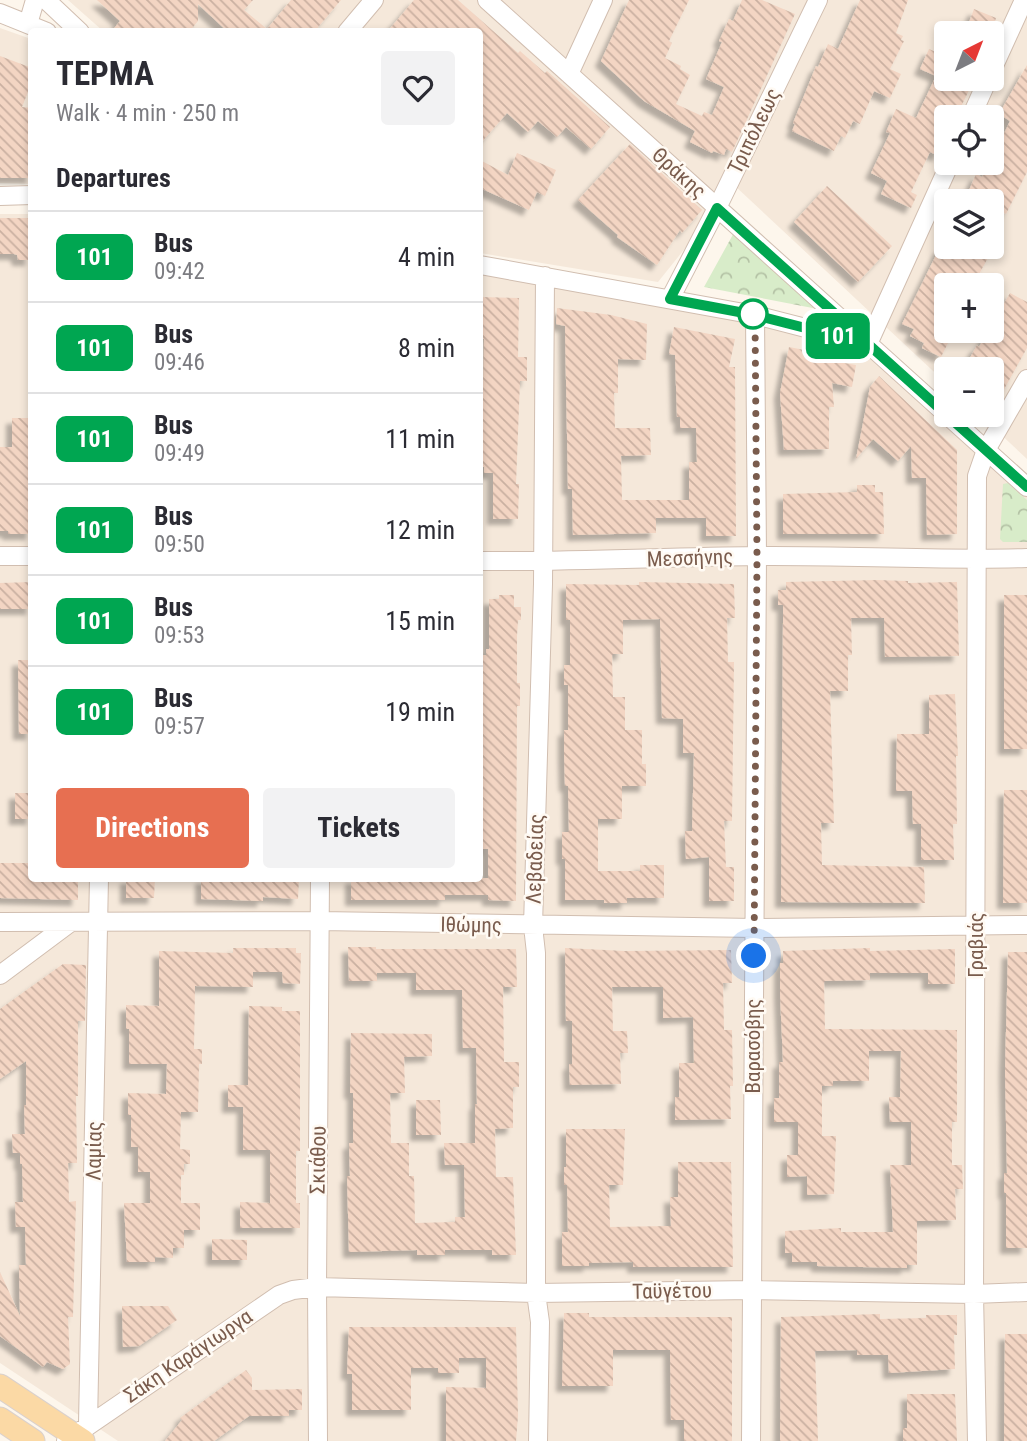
<!DOCTYPE html>
<meta charset="utf-8">
<style>
body{margin:0;font-family:"Roboto Condensed",sans-serif;background:#f2f2f3;color:#2b2b33;height:100vh;display:flex;flex-direction:column;font-size:26px;white-space:nowrap}
*{box-sizing:border-box;margin:0}
p{font-size:23px;color:#7c7c81}
.icon{flex:none;width:38px;height:38px;fill:none;stroke:currentColor;stroke-width:2;stroke-linecap:round;stroke-linejoin:round}
.map{position:relative;flex:1;overflow:hidden}
.side{position:absolute;left:28px;top:28px;width:455px;height:854px;display:flex;flex-direction:column;background:#fff;border-radius:7px;box-shadow:0 4px 10px #0003}
.side>*{flex:none}
.badge{padding:0 14px;border-radius:10px;font-size:24px;line-height:46px}
.needle{width:46px;rotate:42deg}
.fabs{position:absolute;left:934px;top:21px;display:grid;gap:14px}
.fabs a{display:grid;place-items:center;width:70px;height:70px;border-radius:7px;background:#fff;box-shadow:0 4px 10px #0003;font-size:35px}
.you{position:absolute;width:35px;height:35px;margin:-18px;border:5px solid #fff;border-radius:50%;background:#1a73e8;box-shadow:0 0 0 10px #1a73e833}
.map>.badge{position:absolute;translate:-50% -50%;box-shadow:0 0 0 4px #fff}
h2{padding:0 28px;font-size:26px;line-height:63px}
.round{display:grid;place-items:center;flex:none;width:74px;height:74px;border-radius:7px;background:#f2f2f3}
.headline{display:flex;align-items:center;justify-content:space-between;height:119px;padding:0 28px}
h1{font-size:33px;font-weight:700;line-height:52px}
.primary-button{display:flex;gap:14px;margin-top:auto;padding:14px 28px}
.primary-button a{flex:1;height:80px;border-radius:7px;background:#e76f51;color:#fff;font-size:28px;font-weight:700;line-height:80px;text-align:center}
.primary-button a+a{background:#f2f2f3;color:#2b2b33}
ul{padding:0;list-style:none}
li{display:flex;align-items:center;gap:21px;height:91px;padding:0 28px;border-top:2px solid #e1e1e2}
li div{flex:1}
li b{display:block;font-size:26px}
li em{font-style:normal}
li .badge{min-width:77px;font-weight:700;text-align:center}
.map>svg:first-child{display:block}
</style>
<div class="map">
<svg width="1027" height="1441" viewBox="0 0 1027 1441">
<defs>
<pattern id="park-crowns" width="20" height="18" patternUnits="userSpaceOnUse" patternTransform="scale(1.75)"><rect width="20" height="18" fill="#d8ecc9"/><path d="M2 6a3 3 0 1 1 6 0M12 15a3 3 0 1 1 6 0" fill="none" stroke="#b4c2a5"/></pattern>
<pattern id="building-back-hatch" width="6" height="6" patternUnits="userSpaceOnUse" patternTransform="scale(1.75)"><rect width="6" height="6" fill="#f3d5c3"/><path d="M-1 5l2 2M0 0l6 6M5-1l2 2" fill="none" stroke="#cab0a1"/></pattern>
<filter id="shadow"><feDropShadow dx="-6" dy="6" stdDeviation="2" flood-color="#0004"/></filter>
</defs>
<rect width="100%" height="100%" fill="#fdf6ec"/>
<!-- residential -->
<path fill="#f5e8da" fill-rule="evenodd" d="M68 0H1027V459L980 415H992V369H947V384L735 186 658 282 480 253V32L103 31ZM947 33H992V79H947ZM947 117H992V163H947ZM947 201H992V247H947ZM947 285H992V331H947Z
M0 28 31 39V184L0 183Z
M0 214H32V878H480V272L867 343 1027 491V1441H118L0 1363Z"/>
<!-- park -->
<path fill="url(#park-crowns)" d="M736 229 823 310 704 287Z
M1008 483 1027 500V542H1003L1000 539 1003 484Z"/>
<!-- building -->
<path fill="url(#building-back-hatch)" filter="url(#shadow)" d="M97 0H253L244 10 267 29 291 0H341L314 32H228L198 4V21L189 32H111L120 21Z
M414 0H458L518 53 520 51 545 73 547 71 610 127 591 149 566 127 557 137 538 121 528 132 507 113 480 144V32H387Z
M629 0H689L669 41 672 43 665 58 681 66 680 69 690 75 676 104 702 116 704 112 712 115 724 87 706 79 722 42 719 41 729 19 733 21 742 0H762L795 14 732 152 726 149 724 155 713 151 712 153 690 142 695 131 644 101 601 61Z
M860 0H908L896 33 903 36 901 40 904 41 890 69 901 74 890 98 874 91 860 124 853 121 845 138 841 136 834 151 792 131 795 124 793 123 816 66 818 67 828 44 838 49Z
M974 9 996 18 991 33H965Z
M929 49 945 56 947 52V79H972L969 85 971 86 956 117H947V137L938 156 930 152 911 192 917 195 911 208 881 194 887 181 871 173 890 133 886 132 896 109 916 118 936 76 920 69Z
M0 56 32 68V82L22 107 32 108V178H0Z
M1027 65V172L1006 214 992 207V201H981L967 195 976 174 982 177 989 163H992V145L997 148 1010 121 999 114Z
M630 144 702 210 682 233 680 230 657 265 617 237 618 235 578 200Z
M517 153 556 170 545 196 537 192 529 210 480 188V160L508 175Z
M827 186 892 246 858 282 794 222Z
M0 218H31V260H18L17 255 14 254H0Z
M940 247H994L973 285H947V331L953 333 941 357 922 348 924 343 910 336 914 329 902 324Z
M1010 293 1027 302V348L992 411V369H964L977 345 979 347 988 331H992V324Z
M480 297 519 298 518 357H527V381H520L516 484H519L518 519H493V473H484V467H480V389H483L484 339H480Z
M557 308 611 315 647 324 646 360 618 359V393H614L615 428H650L651 455 621 456 622 500H689V462H697L696 428H680V417H677L675 355 669 354 674 327 735 339 729 367H735L736 536H706V518H656V533L573 535 572 489H568L565 326 556 324Z
M789 347 845 358 844 363 856 365 852 387 832 383 834 407H829V449L784 450 780 393Z
M879 376 957 450V534L927 535 926 478H912L911 446 898 461 873 439 856 459 870 387Z
M12 418H32V534H8V531H0V447H12Z
M857 485H875V492H883L884 534H783V494L857 492Z
M877 580 908 581V583L957 582 959 656 885 657 884 618H851L852 655H848V691H830L834 823H821L822 865 924 867 925 903 781 902 783 622V605H778V590H786V582Z
M32 582V609H0V583Z
M639 582 734 584 735 618H727L728 662H734L732 821H724L726 867H734V901H709V857L686 859 685 831H692L694 753H683V719L662 718 660 619 623 620V654H612L613 697H625V730H642V764H646V786H622V819H598V871H640V865H664V898H627V903H604V900H565V859H562V832H569L568 786H565L564 753V730H568V685H564V665H570V620H566V584L639 585Z
M499 595H514V607H521V620H518L517 636V683H520V706H517L516 901 488 900V895H445V900H351V878H488V849H480V655H486V649H489V599H499Z
M1004 595H1027V749H1004Z
M18 660H32V734H19Z
M955 694 958 756H956L957 824H953L954 860H921V824H913L912 791H896L897 734H929V695Z
M1004 790H1027V903H1003Z
M15 793H32V819H15Z
M0 863H32V878H78V900L0 898Z
M126 878H155L154 898H126Z
M201 878H299L298 899 263 897V901L201 899Z
M348 947H376V949H516L517 987H503L504 1062H519V1087H513V1128L495 1129 496 1177H513L516 1255H492V1250H445V1255H417V1250L349 1252 347 1176H350L349 1143H353V1093H350L351 1033 432 1034V1056L404 1057 405 1093H390L391 1143H409V1176H414L415 1223 455 1222V1217H465L464 1165H445L444 1143H475V1104H477L476 1048H463L462 990H416V973H377V981H349Z
M233 948H296V953H301L300 984 283 983 282 972H253V987L195 986 194 1049H202V1064H199L198 1112H181L180 1149 190 1150V1164H184V1175H181V1203H200V1230H184V1248H173V1258L155 1257V1262H127L124 1203H150V1172H138V1147H131V1115H128V1093L166 1094 167 1064H129V1029H126V1005L159 1006V951L233 953Z
M565 948 625 951 731 950 732 983H723L724 1030H732L733 1086H730L731 1119 675 1120V1097H679V1063H694L693 1017 663 1018V987H612L613 1031H627L628 1053H620L621 1084 570 1085 569 1064H572V1021H566Z
M870 948V951L955 949V984H928V973H870V980L824 981 825 1029 957 1030V1122H952V1165H962L963 1189H955L956 1220 917 1221V1265H907V1268L817 1266V1262H792V1253H785V1231L841 1228V1232H893L890 1165H911V1122H890L889 1097H900L901 1051H869V1081H833V1086H822V1136H836L834 1194 807 1195V1176L787 1177V1155H798V1122H774V1098H779V1062H783L780 993V963H783V951Z
M1008 952H1027V1248H1006V1193H1004V1173H1007L1005 1071Z
M63 964 86 965 85 1021H78V1096H76L77 1163H68L69 1202 76 1201 73 1317H68L70 1364 63 1369 47 1362 43 1367 0 1336V1272L20 1316 19 1265H26L25 1227H16L15 1202H23L22 1164H20V1153H13L12 1134H25L24 1105H26V1061L0 1079V1009Z
M249 1006 282 1007V1011H300V1151H296V1203H300V1228H240V1202L270 1203V1150H243V1107H228V1085H248Z
M416 1100H440L441 1135H416Z
M566 1129H625L623 1185H609L610 1227 671 1226 670 1197H678V1162H731L733 1267H633V1262L589 1263V1266H562V1232H568L567 1185H564V1167H566Z
M212 1239 247 1240V1260H212Z
M122 1306H168L177 1320 139 1346 123 1347Z
M564 1313H589V1317H732V1441H684V1420H671L670 1350H613V1386H562Z
M880 1314V1319L926 1318V1315H957V1335H954L955 1369 889 1373 888 1355H857V1350L815 1351 818 1441H780L781 1317Z
M349 1327H516L518 1416 516 1441H446V1387L486 1388V1358H459V1373H438V1368H411V1410H352V1374H347Z
M1005 1334H1027V1441H1004Z
M246 1370 252 1378V1390L302 1389V1410H289V1416H249L214 1441H165L182 1420 180 1418Z
M907 1394H955L957 1441H903V1428H907Z"/>
<g fill="none" stroke-linecap="round" stroke-linejoin="round">
<!-- minor casing -->
<g stroke="#d1beb0" stroke-width="20">
<path id="minor" d="M46 0 80 32
M487 0 1027 487
M0 13 47 32
M28 24 35 0
M347 32 374 0
M992 70 1024 0
M569 74 603 0
M971 117 988 79
M0 196 32 195
M480 265 755 315 864 343
M670 299 717 208 818 0
M868 344 950 163
M0 556H32
M480 561C572 562 664 557 756 556 846 555 937 561 1027 558
M0 922 320 921 754 928 1027 925
M0 975 71 922
M88 1424 99 878
M66 1441 279 1295 293 1290 317 1287 536 1293 752 1290 974 1294 1027 1292
M318 1441 317 1287 320 878
M538 1441 540 1322 536 1293V953L533 926 543 584 545 276
M751 1441 757 556 755 315
M977 1441 974 1294 977 476 986 450 1027 379"/>
</g>
<!-- major casing -->
<g stroke="#dad1cd" stroke-width="25">
<path id="major" d="M0 1386 83 1441
M0 1419 33 1441"/>
</g>
<!-- minor -->
<use href="#minor" stroke="#fff" stroke-width="18"/>
<!-- major -->
<use href="#major" stroke="#fbd9a5" stroke-width="23"/>
</g>
<g fill="none" stroke-linecap="round" stroke-linejoin="round">
<!-- line casing -->
<g stroke="#fff" stroke-width="16">
<path id="line" d="M851 328 717 208 670 299 755 315 868 344 1027 487"/>
</g>
<!-- line -->
<use href="#line" stroke="#00a651" stroke-width="10"/>
<!-- walk -->
<path stroke="#7a5c4d" stroke-width="7" stroke-dasharray="0 12.6" d="M753 314 755 315 757 556 754 956"/>
</g>
<!-- markers -->
<circle fill="#fff" stroke="#00a651" stroke-width="3.5" cx="753" cy="314" r="14"/>
<g text-anchor="middle" stroke-width="5" stroke-linejoin="round" paint-order="stroke">
<!-- street labels -->
<g font-size="21" fill="#7a5c4d" stroke="#fffaf3">
<text transform="translate(754 131) rotate(-64)" y="7">Τριπόλεως</text>
<text transform="translate(679 173) rotate(42)" y="7">Θράκης</text>
<text transform="translate(690 558) rotate(-2)" y="7">Μεσσήνης</text>
<text transform="translate(535 859) rotate(-88)" y="7">Λεβαδείας</text>
<text transform="translate(471 925) rotate(1)" y="7">Ιθώμης</text>
<text transform="translate(976 945) rotate(-90)" y="7">Γραβιάς</text>
<text transform="translate(753 1046) rotate(-90)" y="7">Βαρασόβης</text>
<text transform="translate(94 1151) rotate(-89)" y="7">Λαμίας</text>
<text transform="translate(318 1160) rotate(-89)" y="7">Σκιάθου</text>
<text transform="translate(672 1291) rotate(-1)" y="7">Ταϋγέτου</text>
<text transform="translate(188 1356) rotate(-34)" y="7">Σάκη Καράγιωργα</text>
</g>
</g>
</svg>
<div class="fabs">
<a><svg class="needle" viewBox="-14 -14 28 28"><path d="M0-13l5 13h-10z" fill="#e53935"/><path d="M0 13l5-13h-10z" fill="#7c7c81"/></svg></a>
<a><svg class="icon" aria-label="locate" viewBox="0 0 24 24"><circle cx="12" cy="12" r="6"/><path d="M12 2v4M12 18v4M2 12h4M18 12h4"/></svg></a>
<a><svg class="icon" aria-label="layers" viewBox="0 0 24 24"><path d="M12 4l9 5-9 5-9-5zM3 14l9 5 9-5"/></svg></a>
<a>+</a>
<a>−</a>
</div>
<div class="you" style="left:754px;top:956px"></div>
<b class="badge" style="left:838px;top:336px;background:#00a651;color:#fff">101</b>
<section class="side">
<div class="headline"><div><h1>TΕΡΜΑ</h1><p>Walk · 4 min · 250 m</p></div><a class="round"><svg class="icon" aria-label="heart" viewBox="0 0 24 24"><path d="M12 20l-8-8c-3-5 5-10 8-4 3-6 11-1 8 4z"/></svg></a></div>
<h2>Departures</h2>
<ul>
<li><span class="badge" style="background:#00a651;color:#fff">101</span><div><b>Bus</b><p>09:42</p></div><em>4 min</em></li>
<li><span class="badge" style="background:#00a651;color:#fff">101</span><div><b>Bus</b><p>09:46</p></div><em>8 min</em></li>
<li><span class="badge" style="background:#00a651;color:#fff">101</span><div><b>Bus</b><p>09:49</p></div><em>11 min</em></li>
<li><span class="badge" style="background:#00a651;color:#fff">101</span><div><b>Bus</b><p>09:50</p></div><em>12 min</em></li>
<li><span class="badge" style="background:#00a651;color:#fff">101</span><div><b>Bus</b><p>09:53</p></div><em>15 min</em></li>
<li><span class="badge" style="background:#00a651;color:#fff">101</span><div><b>Bus</b><p>09:57</p></div><em>19 min</em></li>
</ul>
<div class="primary-button"><a>Directions</a><a>Tickets</a></div>
</section>
</div>
